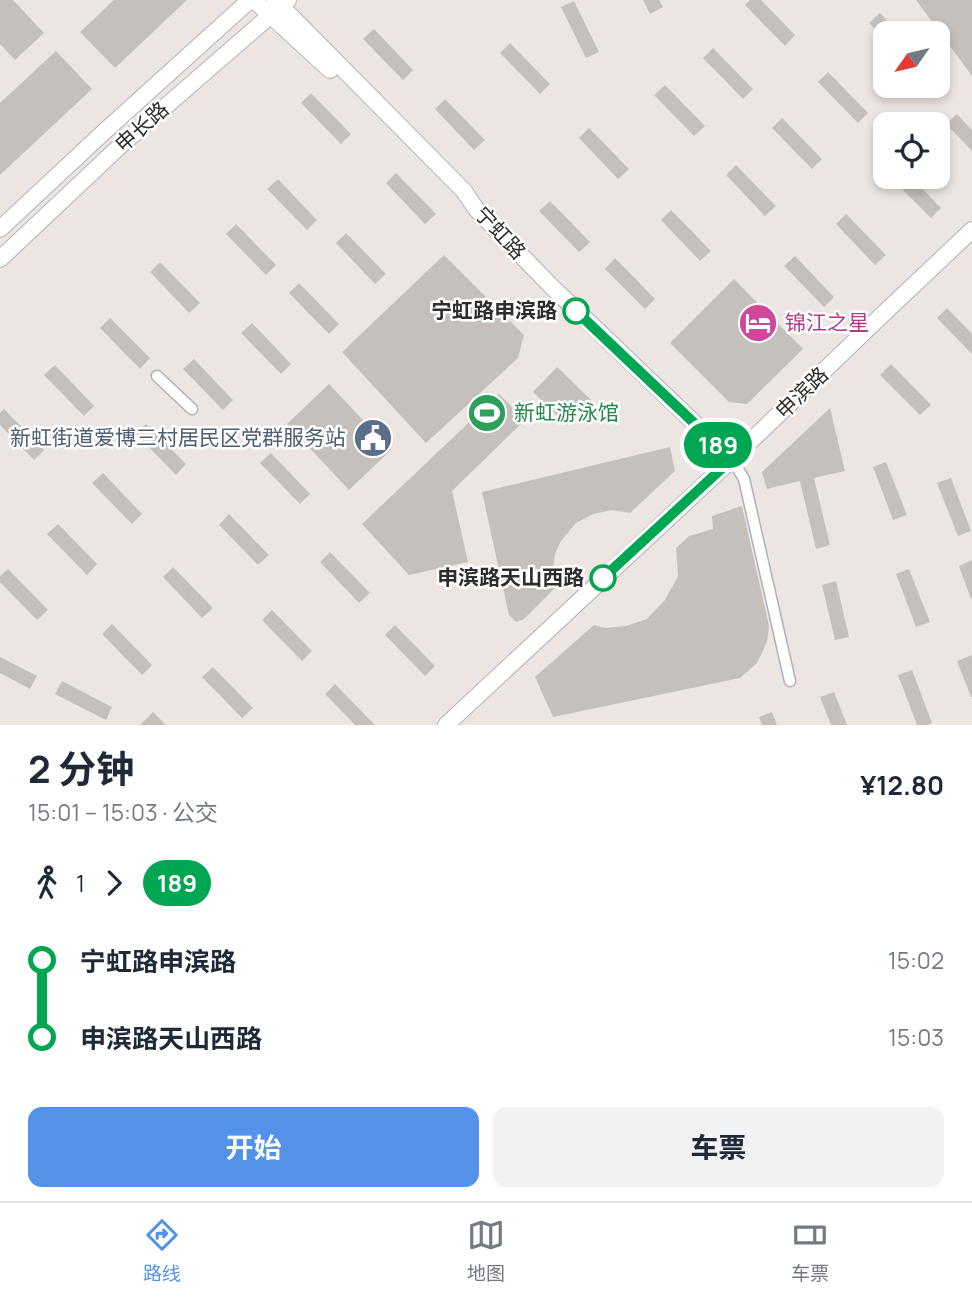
<!DOCTYPE html>
<html lang="zh">
<meta charset="utf-8">
<style>
body{margin:0;font-family:Manrope,"Noto Sans SC",sans-serif;background:#f2f2f3;color:#1f2937;height:100vh;display:flex;flex-direction:column;font-size:26px;white-space:nowrap}
*{box-sizing:border-box;margin:0}
p{font-size:23px;color:#747a83}
.icon{flex:none;width:38px;height:38px;fill:none;stroke:currentColor;stroke-width:2;stroke-linecap:round;stroke-linejoin:round}
.map{position:relative;height:725px;overflow:hidden}
.details{display:flex;flex-direction:column;background:#fff;flex:1}
.details>*{flex:none}
.badge{padding:0 14px;border-radius:23px;font-size:24px;line-height:46px}
.needle{width:46px;rotate:236deg}
.fabs{position:absolute;left:873px;top:21px;display:grid;gap:14px}
.fabs a{display:grid;place-items:center;width:77px;height:77px;border-radius:14px;background:#fff;box-shadow:0 4px 10px #0003;font-size:35px}
.map>.badge{position:absolute;translate:-50% -50%;box-shadow:0 0 0 4px #fff}
.legs{display:flex;align-items:center;gap:10px;height:77px;padding:0 28px;font-size:23px}
.legs p{margin-inline-start:auto}
.overview{display:flex;align-items:center;justify-content:space-between;height:119px;padding:0 28px}
h1{font-size:38px;font-weight:700;line-height:52px}
.primary-button{display:flex;gap:14px;margin-top:auto;padding:14px 28px}
.primary-button a{flex:1;height:80px;border-radius:14px;background:#5293e9;color:#fff;font-size:28px;font-weight:700;line-height:80px;text-align:center}
.primary-button a+a{background:#f2f2f3;color:#1f2937}
ul{padding:0 28px;list-style:none}
li{display:flex;align-items:center;gap:24px;height:77px;font-size:26px}
li i{display:grid;place-items:center;width:10px;height:100%;margin:0 9px;background:currentColor}
li i::after{content:'';width:18px;height:18px;margin:-9px;border:5px solid;border-radius:50%;background:#fff}
li p{margin-inline-start:auto}
li:first-child i{background:linear-gradient(#0000 50%,currentColor 0)}
li:last-child i{background:linear-gradient(currentColor 50%,#0000 0)}
.dock{display:flex;justify-content:space-around;align-items:center;height:98px;border-top:2px solid #e0e1e3;background:#fff;font-size:19px;color:#747a83}
.dock a{display:grid;justify-items:center;gap:4px}
.dock .active{color:#5293e9}
.map>svg:first-child{display:block}
</style>
<div class="map">
<svg width="972" height="725" viewBox="0 0 972 725">
<rect width="100%" height="100%" fill="#ede5e1"/>
<!-- building -->
<path fill="#c6c0bc" d="M0 0H13L44 33 15 60 0 44Z
M114 0H187L115 68 80 32Z
M643 0H659L663 7 650 14Z
M750 0H761L795 35 785 46 745 5Z
M916 0H972V76Z
M574 1 599 52 586 58 561 7Z
M880 13 899 33H886V40L869 23Z
M374 29 413 70 403 80 363 39Z
M510 43 550 84 540 94 500 53Z
M713 48 753 89 743 99 703 58Z
M56 51 92 89 0 175V103Z
M828 72 868 113 858 123 818 82Z
M665 85 705 126 694 136 654 95Z
M311 93 351 134 341 144 301 103Z
M445 99 485 140 474 150 435 109Z
M957 114 972 130V151L946 124Z
M782 118 822 159 812 169 772 128Z
M589 128 629 169 618 179 579 138Z
M736 165 776 206 765 216 726 175Z
M396 173 436 214 425 224 386 183Z
M890 177H911L941 208 931 218Z
M278 179 317 220 307 230 267 189Z
M550 201 590 242 579 252 539 211Z
M671 210 711 251 700 261 661 220Z
M846 214 886 255 875 265 836 224Z
M236 224 276 265 266 275 226 234Z
M346 233 386 274 375 284 336 243Z
M444 255 524 335 518 358 426 443 342 352Z
M795 256 834 297 824 307 784 266Z
M615 258 655 299 645 309 605 269Z
M160 262 200 303 189 313 150 272Z
M734 279 803 349 747 404 729 402 670 343Z
M299 283 339 324 329 334 289 293Z
M947 308 972 334V354L937 318Z
M110 318 150 358 140 369 100 328Z
M252 323 291 364 281 374 241 333Z
M194 359 233 400 223 410 183 369Z
M891 364 931 405 920 415 880 375Z
M55 365 94 406 84 416 44 375Z
M557 367 591 400 567 425 533 392Z
M329 384 391 450 349 490 287 424Z
M499 394 525 420 452 491 468 562 409 575 362 524Z
M830 408 845 471 814 478 830 545 816 549 800 481 767 489 762 472Z
M4 409 44 450 34 460 0 425V413Z
M146 424 186 464 176 475 136 434Z
M670 447 675 471 630 513 612 510 593 514 576 523 561 541 555 554 553 568 556 587 524 619 516 622 509 615 482 492Z
M271 453 310 494 300 504 260 463Z
M886 462 907 515 893 520 873 467Z
M103 473 142 514 132 524 92 483Z
M951 478 971 531 958 536 937 483Z
M742 506 769 626 767 642 757 663 740 678 553 717 535 677 594 625 605 628 626 626 647 619 665 600 678 576 676 548 689 536 713 529 712 516Z
M229 514 269 555 258 565 219 525Z
M58 524 97 564 87 575 47 534Z
M330 552 370 593 359 603 320 562Z
M972 560V598L971 599 959 566Z
M173 567 213 608 202 618 163 577Z
M8 569 48 610 37 620 0 582V576Z
M909 569 930 622 916 627 896 574Z
M836 581 849 637 835 640 822 585Z
M272 610 312 651 302 661 262 620Z
M112 624 152 665 142 675 102 634Z
M395 625 435 666 425 676 385 635Z
M972 655V697H971L957 661Z
M0 657 37 676 30 689 0 673Z
M213 667 253 708 242 718 202 677Z
M912 670 932 723 928 725H917L898 675Z
M62 681 112 707 106 720 55 694Z
M335 684 375 725H355L325 694Z
M834 692 847 725H831L820 697Z
M153 712 166 725H140Z
M772 712 777 725H762L759 717Z"/>
<g fill="none" stroke-linecap="round" stroke-linejoin="round">
<!-- minor casing -->
<g stroke="#adb2b8" stroke-width="13">
<path id="minor" d="M157 376 192 409
M732 459 744 479 790 681"/>
</g>
<!-- secondary casing -->
<g stroke="#adb2b8" stroke-width="18">
<path id="secondary" d="M254 0 330 70
M275 0 464 191 476 209 552 287 732 459
M0 229 106 130 250 0
M0 259 120 146 288 0
M446 725 732 459 882 315 972 230"/>
</g>
<!-- minor -->
<use href="#minor" stroke="#fff" stroke-width="10"/>
<!-- secondary -->
<use href="#secondary" stroke="#fff" stroke-width="16"/>
</g>
<g fill="none" stroke-linecap="round" stroke-linejoin="round">
<!-- line-1 casing -->
<g stroke="#fff" stroke-width="16">
<path id="line-1" d="M576 311 732 459 603 578"/>
</g>
<!-- line-1 -->
<use href="#line-1" stroke="#00a651" stroke-width="10"/>
</g>
<!-- icons -->
<defs>
<g id="hotel-disc" transform="scale(2.0125)"><circle r="9.5" fill="#d1479c" stroke="#fff"/><path d="M-6-4.5h1.5V1H6V5H4.5V3h-9V5H-6ZM-4 0a1.8 1.8 0 1 1 3.6 0ZM.5 0V-2.5h3Q6-2.5 6 0Z" fill="#fff"/></g>
<g id="stadium-disc" transform="scale(2.0125)"><circle r="9.5" fill="#2e9e5b" stroke="#fff"/><path d="M0-5a6.5 5 0 1 0 0 10a6.5 5 0 1 0 0-10ZM-3.5-1.8h7v3.6h-7Z" fill="#fff"/></g>
<g id="civic-disc" transform="scale(2.0125)"><circle r="9.5" fill="#5c6f8a" stroke="#fff"/><path d="M-.6-6.5H3V-4.5H.6V-3L4-1V1h2V6H-6V1h2V-1L-.6-3ZM-1.2 2.5V6h2.4V2.5Z" fill="#fff"/></g>
</defs>
<g fill-rule="evenodd">
<use href="#hotel-disc" x="758" y="323"/>
<use href="#stadium-disc" x="487" y="413"/>
<use href="#civic-disc" x="373" y="438"/>
</g>
<!-- markers -->
<g fill="#fff" stroke="#00a651" stroke-width="3.5">
<circle cx="576" cy="311" r="12"/>
<circle cx="603" cy="578" r="12"/>
</g>
<g text-anchor="middle" stroke-width="5" stroke-linejoin="round" paint-order="stroke">
<!-- street labels -->
<g font-size="21" fill="#2d2d2d" stroke="#fff">
<text transform="translate(142 127) rotate(-42)" y="7">申长路</text>
<text transform="translate(500 233) rotate(47)" y="7">宁虹路</text>
<text transform="translate(802 393) rotate(-44)" y="7">申滨路</text>
</g>
<!-- stop labels -->
<g font-size="21" font-weight="bold" fill="#2d2d2d" stroke="#fff" text-anchor="end">
<text x="557" y="318">宁虹路申滨路</text>
<text x="584" y="585">申滨路天山西路</text>
</g>
<!-- hotel labels -->
<g font-size="21" fill="#b23c85" stroke="#fff" text-anchor="start">
<text x="785" y="330">锦江之星</text>
</g>
<!-- leisure labels -->
<g font-size="21" fill="#27864d" stroke="#fff" text-anchor="start">
<text x="514" y="420">新虹游泳馆</text>
</g>
<!-- service labels -->
<g font-size="21" fill="#4e5e75" stroke="#fff" text-anchor="end">
<text x="346" y="445">新虹街道爱博三村居民区党群服务站</text>
</g>
</g>
</svg>
<div class="fabs">
<a><svg class="needle" viewBox="-14 -14 28 28"><path d="M0-13l5 13h-10z" fill="#e53935"/><path d="M0 13l5-13h-10z" fill="#747a83"/></svg></a>
<a><svg class="icon" aria-label="locate" viewBox="0 0 24 24"><circle cx="12" cy="12" r="6"/><path d="M12 2v4M12 18v4M2 12h4M18 12h4"/></svg></a>
</div>
<b class="badge" style="left:718px;top:445px;background:#00a651;color:#fff">189</b>
</div>
<section class="details">
<div class="overview"><div><h1>2 分钟</h1><p>15:01 – 15:03 · 公交</p></div><b>¥12.80</b></div>
<div class="legs"><svg class="icon" aria-label="walk" viewBox="0 0 24 24"><circle cx="13" cy="4" r="2"/><path d="M13 8l-2 6 4 7M11 14l-3 7M7 12l3-4h3l4 4"/></svg>1<svg class="icon" aria-label="forward" viewBox="0 0 24 24"><path d="M9 5l7 7-7 7"/></svg><b class="badge" style="background:#00a651;color:#fff">189</b></div>
<ul>
<li><i style="color:#00a651"></i><b>宁虹路申滨路</b><p>15:02</p></li>
<li><i style="color:#00a651"></i><b>申滨路天山西路</b><p>15:03</p></li>
</ul>
<div class="primary-button"><a>开始</a><a>车票</a></div>
</section>
<nav class="dock">
<a class="active"><svg class="icon" aria-label="directions" viewBox="0 0 24 24"><path d="M12 3l9 9-9 9-9-9zM9 14v-3h6M13 9l2 2-2 2"/></svg>路线</a>
<a><svg class="icon" aria-label="map" viewBox="0 0 24 24"><path d="M3 6l6-2 6 2 6-2v14l-6 2-6-2-6 2zM9 4v14M15 6v14"/></svg>地图</a>
<a><svg class="icon" aria-label="tickets" viewBox="0 0 24 24"><path d="M3 7h18v10H3zM15 7v10"/></svg>车票</a>
</nav>
